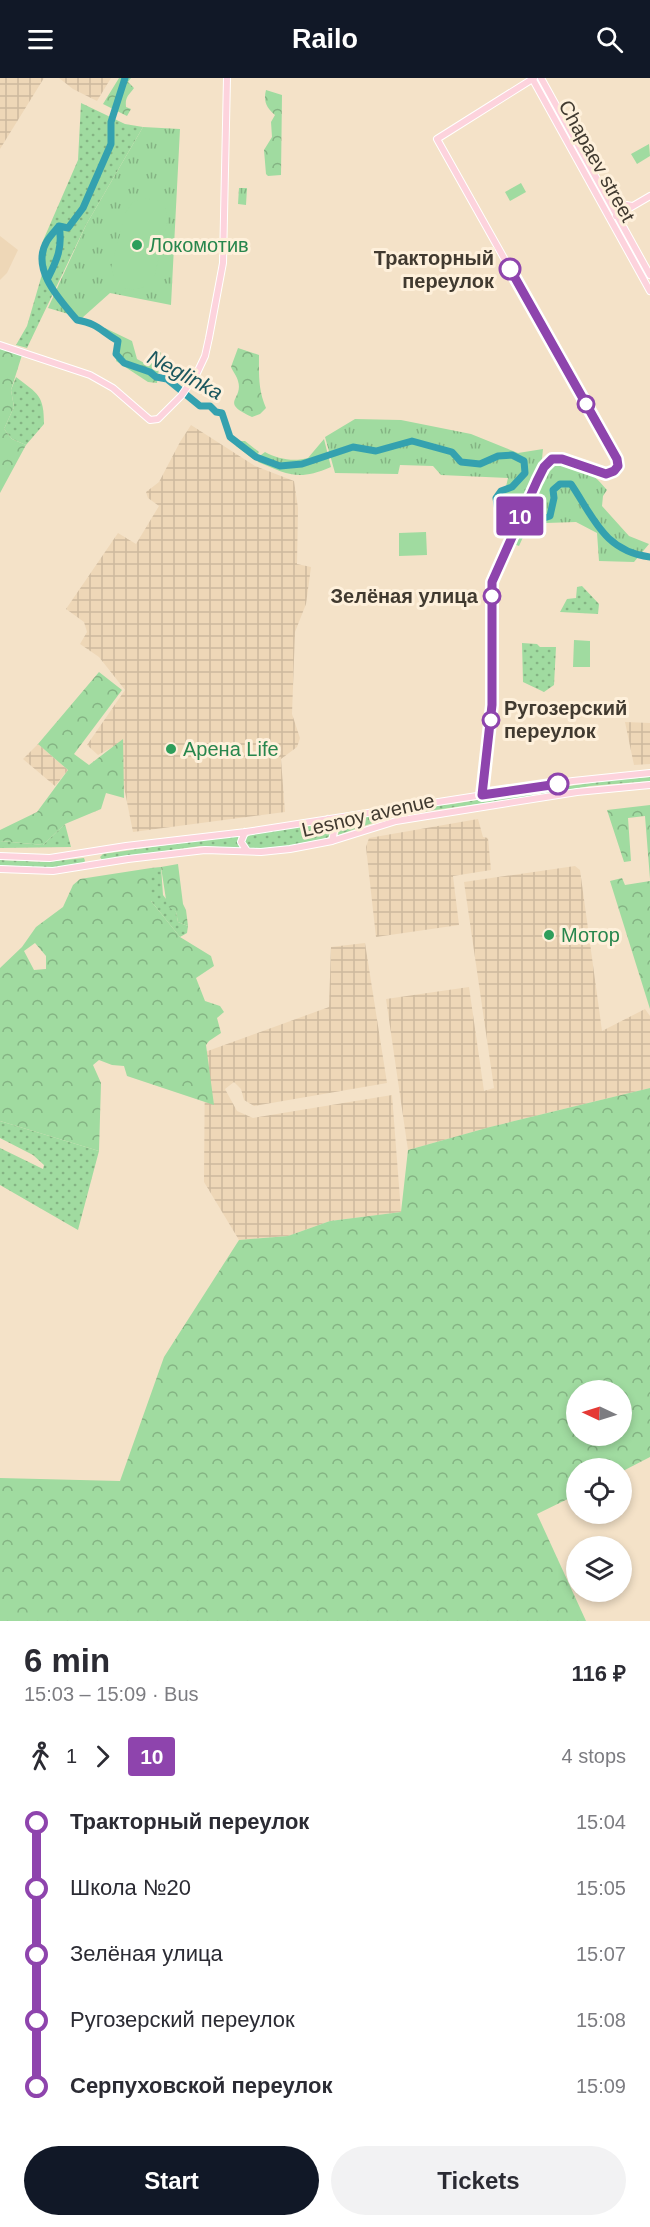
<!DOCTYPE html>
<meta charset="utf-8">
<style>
body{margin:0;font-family:Helvetica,sans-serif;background:#f2f2f3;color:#2b2b33;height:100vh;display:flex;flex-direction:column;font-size:22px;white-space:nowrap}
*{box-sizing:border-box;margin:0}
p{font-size:20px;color:#7c7c81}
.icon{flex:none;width:33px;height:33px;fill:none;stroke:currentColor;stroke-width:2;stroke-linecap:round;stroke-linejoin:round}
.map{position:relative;height:1543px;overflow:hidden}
.drawer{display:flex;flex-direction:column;background:#fff;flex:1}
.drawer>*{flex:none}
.badge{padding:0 12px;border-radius:4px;font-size:21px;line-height:39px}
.needle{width:39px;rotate:274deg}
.buttons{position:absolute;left:566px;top:1302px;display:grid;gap:12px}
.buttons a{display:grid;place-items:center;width:66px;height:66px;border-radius:50%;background:#fff;box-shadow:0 3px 9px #0003;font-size:30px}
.map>.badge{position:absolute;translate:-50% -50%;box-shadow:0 0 0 3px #fff}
.legs{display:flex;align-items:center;gap:9px;height:66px;padding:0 24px;font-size:20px}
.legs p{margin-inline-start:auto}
.head{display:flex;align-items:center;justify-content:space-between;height:102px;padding:0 24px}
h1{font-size:33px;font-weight:700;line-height:45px}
.button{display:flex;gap:12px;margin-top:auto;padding:12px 24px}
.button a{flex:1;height:69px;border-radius:36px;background:#111827;color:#fff;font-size:24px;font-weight:700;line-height:69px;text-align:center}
.button a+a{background:#f2f2f3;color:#2b2b33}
ul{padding:0 24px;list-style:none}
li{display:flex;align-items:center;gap:21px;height:66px;font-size:22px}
li i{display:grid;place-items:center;width:9px;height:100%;margin:0 8px;background:currentColor}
li i::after{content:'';width:15px;height:15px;margin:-8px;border:4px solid;border-radius:50%;background:#fff}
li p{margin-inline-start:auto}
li:first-child i{background:linear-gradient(#0000 50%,currentColor 0)}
li:last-child i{background:linear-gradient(currentColor 50%,#0000 0)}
header{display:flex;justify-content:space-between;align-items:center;height:78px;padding:0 24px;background:#111827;color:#fff;font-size:27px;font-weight:700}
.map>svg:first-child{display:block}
</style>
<header><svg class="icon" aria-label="menu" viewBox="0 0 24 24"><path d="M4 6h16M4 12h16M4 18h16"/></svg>Railo<svg class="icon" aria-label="search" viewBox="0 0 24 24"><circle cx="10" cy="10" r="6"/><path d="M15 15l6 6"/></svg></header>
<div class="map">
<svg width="650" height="1543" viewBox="0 0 650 1543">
<defs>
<pattern id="industrial-grid" width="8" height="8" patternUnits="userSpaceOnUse" patternTransform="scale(1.5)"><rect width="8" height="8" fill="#eed7b7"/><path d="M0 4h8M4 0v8" fill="none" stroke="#cdb99e"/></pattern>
<pattern id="grass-dots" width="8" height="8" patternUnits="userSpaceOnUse" patternTransform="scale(1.5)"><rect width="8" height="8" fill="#a0dba0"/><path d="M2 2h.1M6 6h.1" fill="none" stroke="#84b383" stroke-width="1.8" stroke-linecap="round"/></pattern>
<pattern id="forest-crowns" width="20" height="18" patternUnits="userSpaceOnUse" patternTransform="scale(1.5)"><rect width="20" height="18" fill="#a0dba0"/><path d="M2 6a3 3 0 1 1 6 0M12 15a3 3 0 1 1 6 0" fill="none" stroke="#84b383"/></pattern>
<pattern id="park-tufts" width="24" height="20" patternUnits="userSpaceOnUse" patternTransform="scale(1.5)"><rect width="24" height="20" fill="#a0dba0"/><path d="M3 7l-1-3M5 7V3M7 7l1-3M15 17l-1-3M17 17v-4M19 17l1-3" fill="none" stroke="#84b383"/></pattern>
</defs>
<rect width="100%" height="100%" fill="#f4e2c8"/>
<!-- built -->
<path fill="#eed7b7" d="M0 158 18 172 7 195 0 202Z"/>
<!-- industrial -->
<path fill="url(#industrial-grid)" d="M0 0H44L0 71Z
M59 0H111L97 23 73 11Z
M191 347 255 388 294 403 298 430 297 486 311 489 306 526 295 554 292 636 300 660 297 669 281 681 285 734 133 754 123 704 120 665 98 677 87 667 125 612 99 579 80 566 87 554 84 544 66 531 118 455 136 466 159 428 148 420 146 414 159 404 180 364Z
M625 644 650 645V686L634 687Z
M38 666 68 692 55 708 23 681Z
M478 741 483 759 488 760 491 792 453 798 459 847 376 859 366 769 369 760Z
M575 788 580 792 602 953 645 931 650 938V1010L490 1049 408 1072 386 921 469 909 484 1013 494 1010 464 804Z
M365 865 387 1005 254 1028 244 1022 241 1011 234 1004 225 1011 237 1033 253 1040 392 1017 401 1134 330 1143 288 1158 239 1162 204 1104 205 974 329 929 331 869Z"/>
<!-- grass -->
<path fill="url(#grass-dots)" d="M81 25 125 46 143 49 86 147 27 270 16 267 27 248 45 186 42 165 78 82Z
M16 299C38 316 44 317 44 346L26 367 12 361 4 351 14 329 11 312Z
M582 508 599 526 598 536 560 534 567 521 576 520 577 509Z
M522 565 537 566 540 569H556L554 607 544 614 523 604Z
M650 699V703L590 708 541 717V712L612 702Z
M532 713 535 714 532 718 400 737 398 735 399 732 453 726Z
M389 735 390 739 338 757 339 752 336 743Z
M323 744 331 747C333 753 332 756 327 760L287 768 253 771 248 770 245 765 246 760 250 757Z
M65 746 71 769 0 770V763L43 767Z
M238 757 240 770 200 768 102 782 100 779 103 776Z
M84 780 85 783 83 786 47 790 0 787V782L46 784Z
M161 789 163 817 176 834 178 844 188 848 187 855 180 859 151 823V790Z
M0 1043 99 1073 78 1152 0 1107V1070L43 1091 44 1087 33 1077 0 1060Z"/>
<!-- forest -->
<path fill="url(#forest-crowns)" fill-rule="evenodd" d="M119 0H131L128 4 134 10C128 18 125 19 126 29L131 31 127 38 103 26Z
M266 12 282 17 281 97 268 98 266 96 264 72 272 59 271 44 275 37C267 30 263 24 266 12Z
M105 250 132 263 137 281 146 286 156 274H161L157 305 148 304 116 283 120 263 104 253Z
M0 270 22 277 11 312 14 329 4 351 12 361 26 367 0 415Z
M238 270 259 277C259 296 258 312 266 330L260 336 252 339C218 324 244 322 238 303 237 298 233 294 231 289Z
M240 363H245L259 374 258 376 253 381 236 368Z
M99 594 122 612 74 676 89 687 123 661 124 720 106 715 101 731 65 746 43 767 0 763V752L37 734 68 692 38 666Z
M650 727V801L645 738 628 740 631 783 624 784 607 732Z
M178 786 183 826 186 832 188 848 178 844 176 834 167 828 161 789Z
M151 790V823L180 859 211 878 214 888 196 900 205 923 220 928 224 934 217 940 221 955 209 963 206 967 214 1027 127 998 124 988 112 987 99 982 93 987 101 1005 99 1073 0 1043V890L22 869 36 849 63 829 73 807 80 801ZM35 865 46 878V891L34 892 24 873Z
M622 800 625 807 650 803V931L610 803Z
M650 1010V1379L621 1394V1390H576V1417L537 1436 586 1543H0V1400L120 1403 164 1279 239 1162 288 1158 330 1143 401 1134 408 1072 490 1049ZM576 1312H621V1358H576Z"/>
<!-- park -->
<path fill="url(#park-tufts)" d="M143 49 180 51 171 227 110 215 82 240 48 230 86 147Z
M239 110H247L246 127 238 126Z
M355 341 401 342 471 356 518 375 543 371 542 381 515 438H499L508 400 441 397 433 388 400 387 398 396 335 395 325 359Z
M324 361 331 389C298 403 289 397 258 384L261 377 265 374C277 381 294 384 308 380Z
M553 385C581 390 589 390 607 412L603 418 602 428 629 458 649 466 634 484 599 483 597 455 576 444 546 445 542 451 529 446 519 468 511 465 547 391Z"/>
<!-- pitch -->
<path fill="#a0dba0" d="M649 66 650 78 637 86 631 76Z
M521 105 526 114 510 123 505 114Z
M145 120 158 123 165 130 168 141 154 200 146 208 135 212 124 210 115 201 111 190 126 134 132 125Z
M426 454 427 477 399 478V455Z
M574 562 590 563V589H573Z"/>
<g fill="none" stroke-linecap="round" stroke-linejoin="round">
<!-- river -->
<path stroke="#34a1af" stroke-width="7" d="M125 0 111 44V66L83 130 68 150 59 148C55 153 50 158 47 163 30 191 60 222 77 242 99 246 99 252 118 263L116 276 124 285 150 294 156 299 167 301 200 328H210L216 334 222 335 230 359 256 379 280 388 302 386 353 369 376 373 412 363 452 374 461 384 480 386 498 378 512 377 524 383 525 395 512 409 501 413 496 420 498 433 530 434 544 440 550 438 554 420 553 412 560 406H571C594 440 604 473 650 479
M48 200C57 182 63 169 59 148"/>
<!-- major casing -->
<g stroke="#fff" stroke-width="8">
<path id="major" d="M532 0 650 213
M541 0 650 197
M610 124 632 128
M616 138 650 118
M0 267 90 297 113 310 150 342 158 341 181 318 197 295 205 278 209 260 223 185 227 0
M482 717 492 627V504L544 389 552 381H562L606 396 614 393 618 388 617 381 437 61 534 0
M328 741 335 749 332 763
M245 754 241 764 247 773
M0 778 50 780 126 768 246 754 573 703 650 695
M0 791 53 793 128 781 205 772 261 774 290 771 332 763 396 743 577 714 650 707"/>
</g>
<!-- major -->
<use href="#major" stroke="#fdd3dd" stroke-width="6"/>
</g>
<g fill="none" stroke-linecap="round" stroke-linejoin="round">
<!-- line-1 casing -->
<g stroke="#fff" stroke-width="14">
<path id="line-1" d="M510 191 617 381 618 388 614 393 606 396 562 381H552L544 389 537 403 492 504V627L482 717 558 706"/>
</g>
<!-- line-1 -->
<use href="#line-1" stroke="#8e44ad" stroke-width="9"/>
</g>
<!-- markers -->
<g fill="#2e9e5b" stroke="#fef0db" stroke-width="2">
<circle cx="137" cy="167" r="6"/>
<circle cx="171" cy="671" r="6"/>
<circle cx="549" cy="857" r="6"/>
</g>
<g fill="#fff" stroke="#8e44ad" stroke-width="3">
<circle cx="510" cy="191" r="10"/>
<circle cx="586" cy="326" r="8"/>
<circle cx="492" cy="518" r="8"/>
<circle cx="491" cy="642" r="8"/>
<circle cx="558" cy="706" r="10"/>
</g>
<g text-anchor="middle" stroke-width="6" stroke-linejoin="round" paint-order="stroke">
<!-- street labels -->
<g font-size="20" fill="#413a30" stroke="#fef0db">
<text transform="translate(597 83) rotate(61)" y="7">Chapaev street</text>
<text transform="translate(368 737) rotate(-13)" y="7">Lesnoy avenue</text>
</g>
<!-- leisure labels -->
<g font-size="20" fill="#27864d" stroke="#fef0db" text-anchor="start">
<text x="149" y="174">Локомотив</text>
<text x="183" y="678">Арена Life</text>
<text x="561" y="864">Мотор</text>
</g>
<!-- stop labels -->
<g font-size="20" font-weight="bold" fill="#413a30" stroke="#fef0db" text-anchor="end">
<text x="494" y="187">Тракторный<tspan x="494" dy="23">переулок</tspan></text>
<text x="478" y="525">Зелёная улица</text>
<text x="504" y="637" text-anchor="start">Ругозерский<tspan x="504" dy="23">переулок</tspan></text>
</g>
<!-- water labels -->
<g font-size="21" font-style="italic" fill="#1b575e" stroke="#fef0db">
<text transform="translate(185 297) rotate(28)" y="7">Neglinka</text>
</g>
</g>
</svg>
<div class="buttons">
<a><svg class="needle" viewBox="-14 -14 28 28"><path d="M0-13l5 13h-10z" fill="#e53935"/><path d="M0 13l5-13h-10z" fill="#7c7c81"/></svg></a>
<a><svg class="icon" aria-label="locate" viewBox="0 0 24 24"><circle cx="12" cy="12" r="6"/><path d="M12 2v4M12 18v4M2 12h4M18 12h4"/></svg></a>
<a><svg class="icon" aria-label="layers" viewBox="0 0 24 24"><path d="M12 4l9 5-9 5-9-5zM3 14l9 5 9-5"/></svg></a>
</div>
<b class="badge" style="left:520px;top:438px;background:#8e44ad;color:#fff">10</b>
</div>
<section class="drawer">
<div class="head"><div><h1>6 min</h1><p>15:03 – 15:09 · Bus</p></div><b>116 ₽</b></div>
<div class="legs"><svg class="icon" aria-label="walk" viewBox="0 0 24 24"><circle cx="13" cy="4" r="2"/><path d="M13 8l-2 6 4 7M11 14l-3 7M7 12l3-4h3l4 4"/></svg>1<svg class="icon" aria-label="forward" viewBox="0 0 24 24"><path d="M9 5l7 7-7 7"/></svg><b class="badge" style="background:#8e44ad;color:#fff">10</b><p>4 stops</p></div>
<ul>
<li><i style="color:#8e44ad"></i><b>Тракторный переулок</b><p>15:04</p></li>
<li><i style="color:#8e44ad"></i><span>Школа №20</span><p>15:05</p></li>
<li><i style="color:#8e44ad"></i><span>Зелёная улица</span><p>15:07</p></li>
<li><i style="color:#8e44ad"></i><span>Ругозерский переулок</span><p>15:08</p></li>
<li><i style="color:#8e44ad"></i><b>Серпуховской переулок</b><p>15:09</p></li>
</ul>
<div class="button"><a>Start</a><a>Tickets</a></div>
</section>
